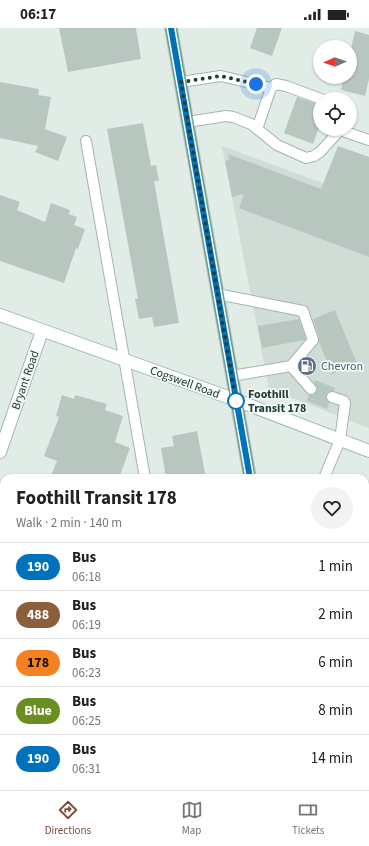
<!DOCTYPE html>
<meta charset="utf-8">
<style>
body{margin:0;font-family:"Source Sans 3",sans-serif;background:#f2f2f2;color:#222;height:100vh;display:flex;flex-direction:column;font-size:15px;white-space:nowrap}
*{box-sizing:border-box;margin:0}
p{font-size:13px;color:#767676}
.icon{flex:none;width:22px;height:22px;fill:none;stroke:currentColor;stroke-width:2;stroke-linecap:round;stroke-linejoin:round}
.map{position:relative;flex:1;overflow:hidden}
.drawer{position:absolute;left:0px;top:446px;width:369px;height:316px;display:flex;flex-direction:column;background:#fff;border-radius:12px 12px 0 0;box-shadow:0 1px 3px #0004}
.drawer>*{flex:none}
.badge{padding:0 8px;border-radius:13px;font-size:14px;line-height:26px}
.needle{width:26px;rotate:268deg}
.controls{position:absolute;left:313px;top:12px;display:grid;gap:8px}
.controls a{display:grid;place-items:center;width:44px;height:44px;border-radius:50%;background:#fff;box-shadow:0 1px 3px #0004;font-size:20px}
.you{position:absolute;width:20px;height:20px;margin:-10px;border:3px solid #fff;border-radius:50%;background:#1a73e8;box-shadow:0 0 0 6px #1a73e833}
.map>.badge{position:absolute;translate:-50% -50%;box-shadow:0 0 0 2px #fff}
.round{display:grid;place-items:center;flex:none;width:42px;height:42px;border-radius:21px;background:#f2f2f2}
.overview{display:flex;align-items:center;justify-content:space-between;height:68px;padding:0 16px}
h1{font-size:19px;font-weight:700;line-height:30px}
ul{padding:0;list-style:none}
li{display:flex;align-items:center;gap:12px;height:48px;padding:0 16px;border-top:1px solid #e0e0e0}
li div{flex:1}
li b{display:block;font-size:15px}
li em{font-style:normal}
li .badge{min-width:44px;font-weight:700;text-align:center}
.status{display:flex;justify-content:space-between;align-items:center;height:28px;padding:0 20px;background:#fff;direction:ltr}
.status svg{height:11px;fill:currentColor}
.tab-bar{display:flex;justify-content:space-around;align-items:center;height:56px;border-top:1px solid #e0e0e0;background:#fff;font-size:11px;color:#767676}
.tab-bar a{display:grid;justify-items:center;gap:2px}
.tab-bar .current{color:#804a3b}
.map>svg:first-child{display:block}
</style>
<div class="status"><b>06:17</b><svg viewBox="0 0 49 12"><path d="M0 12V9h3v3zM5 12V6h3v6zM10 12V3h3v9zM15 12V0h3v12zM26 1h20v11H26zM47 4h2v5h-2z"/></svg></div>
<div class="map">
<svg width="369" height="762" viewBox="0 0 369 762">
<rect width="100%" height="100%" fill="#e2ece7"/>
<!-- built -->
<path fill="#d0dcd6" d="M222 118 369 172V400L269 361Z"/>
<!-- building -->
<path fill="#b7c7c0" d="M59 0H136L141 31 68 44Z
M257 0H282L272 28 250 20Z
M355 3 369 7V51L365 68 341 62 344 49H350V25Z
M0 54 39 61 38 67 51 69 45 101 67 109 58 133 35 124 38 118 0 110Z
M297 69 320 77V97L313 116 284 105Z
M143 95 151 138 156 137 159 153H154L179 295 154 299 152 289 139 291 135 271H138L107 101Z
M338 118 369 129V229L239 180 244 166 232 169 225 133 229 132 228 126 321 161Z
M0 167 20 174 17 182 45 194 51 175 70 182 69 186 77 189 74 197 85 201 78 221 76 220 64 255 0 233Z
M335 282 357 336 332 346 319 314V310L313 291Z
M299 291 306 311 304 312 262 320 258 298Z
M315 352 335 360 334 363H330L326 367V371L329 375 327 381 307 373 309 367H313L317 363V359L314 355Z
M62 367 74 371 75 367 107 376 105 382 123 388 115 414 130 420 119 450H50L57 433 44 428 59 389 56 388Z
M197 403 206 450H166L161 420 174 418 172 408Z"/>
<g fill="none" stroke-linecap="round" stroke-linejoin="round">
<!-- lane casing -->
<g stroke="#a5b4ae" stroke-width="12">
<path id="lane" d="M181 54 221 48 271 60
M187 94 226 88 233 89 251 96 277 117 306 130 314 128 320 124 340 102 369 112
M257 101 271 60 276 56 286 58 321 71
M86 113 145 450
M217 266 303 283 313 312 291 338 232 348
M291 338 311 361
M324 450 340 412 345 375 344 373 332 369
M365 466H369
M365 542H369"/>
</g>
<!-- street casing -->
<g stroke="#a5b4ae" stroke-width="14">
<path id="street" d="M0 424 42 303"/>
</g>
<!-- secondary casing -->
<g stroke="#a0b8af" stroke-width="14">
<path id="secondary" d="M0 287 236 372 369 423"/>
</g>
<!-- primary casing -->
<g stroke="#c1c9c6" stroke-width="14">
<path id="primary" d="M171 0 250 450
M306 758 307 762"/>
</g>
<!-- lane -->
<use href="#lane" stroke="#fff" stroke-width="10"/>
<!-- street -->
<use href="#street" stroke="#fff" stroke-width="12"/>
<!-- secondary -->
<use href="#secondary" stroke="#fff" stroke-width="12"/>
<!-- primary -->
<use href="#primary" stroke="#66a291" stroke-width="12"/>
</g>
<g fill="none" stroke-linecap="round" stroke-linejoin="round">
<!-- line casing -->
<g stroke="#fff" stroke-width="9">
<path id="line" d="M171 0 250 450"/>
</g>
<!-- line -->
<use href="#line" stroke="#0072bc" stroke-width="6"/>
<!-- walk -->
<path stroke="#223d35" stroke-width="4" stroke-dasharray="0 7.2" d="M236 373 181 54 221 48 256 56"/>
</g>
<!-- icons -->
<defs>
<g id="fuel-disc" transform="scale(1)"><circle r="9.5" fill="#5c6f8a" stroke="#f3f9f5"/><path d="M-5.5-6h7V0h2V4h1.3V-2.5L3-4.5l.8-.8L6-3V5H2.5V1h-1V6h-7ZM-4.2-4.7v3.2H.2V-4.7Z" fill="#fff"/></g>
</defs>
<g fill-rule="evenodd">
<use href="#fuel-disc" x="307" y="338"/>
</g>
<!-- markers -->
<circle fill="#fff" stroke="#0072bc" stroke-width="2" cx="236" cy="373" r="8"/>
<g text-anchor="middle" stroke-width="3.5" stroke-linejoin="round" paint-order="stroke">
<!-- service labels -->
<g font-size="12" fill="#4e5e75" stroke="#f3f9f5" text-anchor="start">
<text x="321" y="342">Chevron</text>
</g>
<!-- street labels -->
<g font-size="12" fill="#223d35" stroke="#f3f9f5">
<text transform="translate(25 352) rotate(-71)" y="4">Bryant Road</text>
<text transform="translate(185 354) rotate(20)" y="4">Cogswell Road</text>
</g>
<!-- stop labels -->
<g font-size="12" font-weight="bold" fill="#223d35" stroke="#f3f9f5" text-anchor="start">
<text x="248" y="370">Foothill<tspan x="248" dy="14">Transit 178</tspan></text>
</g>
</g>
</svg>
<div class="controls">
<a><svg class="needle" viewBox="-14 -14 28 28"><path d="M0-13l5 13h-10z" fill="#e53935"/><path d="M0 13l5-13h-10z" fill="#767676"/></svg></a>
<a><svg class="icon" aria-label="locate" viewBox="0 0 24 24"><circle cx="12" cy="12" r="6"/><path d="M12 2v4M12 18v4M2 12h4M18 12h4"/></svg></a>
</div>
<div class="you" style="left:256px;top:56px"></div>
<section class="drawer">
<div class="overview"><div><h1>Foothill Transit 178</h1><p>Walk · 2 min · 140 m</p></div><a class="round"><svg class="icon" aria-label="heart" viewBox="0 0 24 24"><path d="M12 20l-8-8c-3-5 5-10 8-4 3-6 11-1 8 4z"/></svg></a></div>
<ul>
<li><span class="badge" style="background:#0072bc;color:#fff">190</span><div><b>Bus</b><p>06:18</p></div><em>1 min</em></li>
<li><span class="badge" style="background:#8b5e3c;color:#fff">488</span><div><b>Bus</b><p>06:19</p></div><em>2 min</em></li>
<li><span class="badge" style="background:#f58220;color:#111">178</span><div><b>Bus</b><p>06:23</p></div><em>6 min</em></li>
<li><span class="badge" style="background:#6b8e23;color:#fff">Blue</span><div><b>Bus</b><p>06:25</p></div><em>8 min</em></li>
<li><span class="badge" style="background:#0072bc;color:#fff">190</span><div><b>Bus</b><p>06:31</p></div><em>14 min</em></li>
</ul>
</section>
</div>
<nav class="tab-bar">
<a class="current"><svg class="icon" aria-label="directions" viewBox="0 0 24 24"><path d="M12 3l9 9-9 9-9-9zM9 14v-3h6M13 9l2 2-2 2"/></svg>Directions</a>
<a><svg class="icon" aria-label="map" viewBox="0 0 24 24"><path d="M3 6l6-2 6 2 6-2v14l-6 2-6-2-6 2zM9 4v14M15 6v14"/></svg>Map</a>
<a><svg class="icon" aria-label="tickets" viewBox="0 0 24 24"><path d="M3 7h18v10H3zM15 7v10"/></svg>Tickets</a>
</nav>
